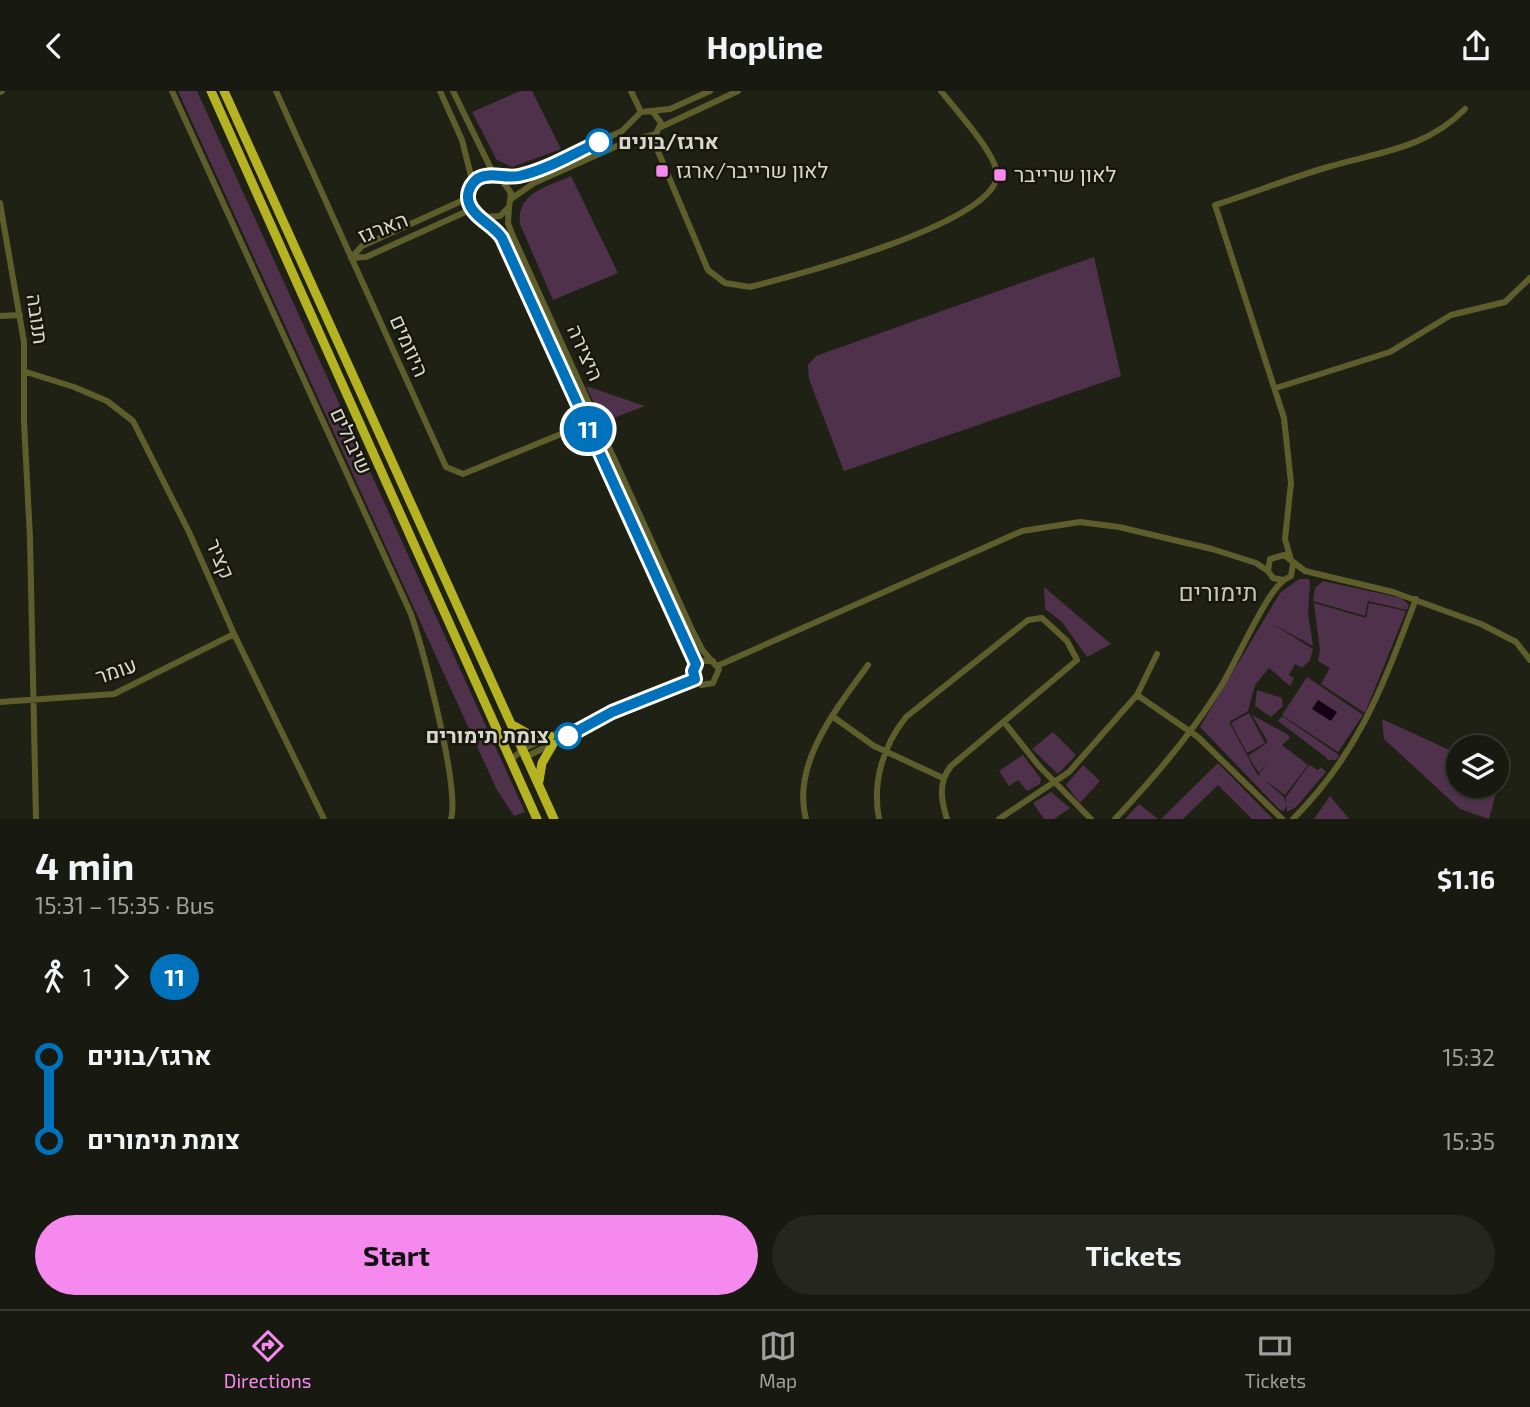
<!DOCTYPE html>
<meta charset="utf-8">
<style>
body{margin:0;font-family:"Exo 2",Heebo,sans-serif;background:#25261e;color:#f1f3f6;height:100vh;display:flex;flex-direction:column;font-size:26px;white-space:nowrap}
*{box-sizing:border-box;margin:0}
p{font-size:23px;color:#9fa09f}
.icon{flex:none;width:38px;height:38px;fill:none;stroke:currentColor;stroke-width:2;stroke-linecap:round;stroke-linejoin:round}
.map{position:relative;height:728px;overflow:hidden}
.panel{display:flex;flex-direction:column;background:#181910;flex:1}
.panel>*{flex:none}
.badge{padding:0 14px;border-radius:23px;font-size:24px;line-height:46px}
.fabs{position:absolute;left:1446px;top:644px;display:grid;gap:14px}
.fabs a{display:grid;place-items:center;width:63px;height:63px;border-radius:50%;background:#181910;box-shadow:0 2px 5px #0004,0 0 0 2px #363830;font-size:35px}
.map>.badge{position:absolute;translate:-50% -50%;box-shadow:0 0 0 4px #fff}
.legs{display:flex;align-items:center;gap:10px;height:77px;padding:0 35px;font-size:23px}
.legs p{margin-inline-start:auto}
.summary{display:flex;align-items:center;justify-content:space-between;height:119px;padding:0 35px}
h1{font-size:38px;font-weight:700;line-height:52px}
.cta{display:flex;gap:14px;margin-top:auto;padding:14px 35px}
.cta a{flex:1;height:80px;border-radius:42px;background:#f689ed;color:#111;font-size:28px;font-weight:700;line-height:80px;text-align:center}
.cta a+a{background:#25261e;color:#f1f3f6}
ul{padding:0 35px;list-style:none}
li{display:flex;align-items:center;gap:24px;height:84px;font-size:26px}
li i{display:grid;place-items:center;width:10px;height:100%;margin:0 9px;background:currentColor}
li i::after{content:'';width:18px;height:18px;margin:-9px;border:5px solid;border-radius:50%;background:#181910}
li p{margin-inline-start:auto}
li:first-child i{background:linear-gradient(#0000 50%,currentColor 0)}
li:last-child i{background:linear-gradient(currentColor 50%,#0000 0)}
header{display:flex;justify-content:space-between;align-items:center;height:91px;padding:0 35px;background:#181910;font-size:32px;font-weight:700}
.tab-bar{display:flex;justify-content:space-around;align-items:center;height:98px;border-top:2px solid #363830;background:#181910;font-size:19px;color:#9fa09f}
.tab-bar a{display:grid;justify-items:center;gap:4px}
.tab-bar .current{color:#f689ed}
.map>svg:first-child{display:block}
</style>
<header><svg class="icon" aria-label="back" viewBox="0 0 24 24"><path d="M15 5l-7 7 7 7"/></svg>Hopline<svg class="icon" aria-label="share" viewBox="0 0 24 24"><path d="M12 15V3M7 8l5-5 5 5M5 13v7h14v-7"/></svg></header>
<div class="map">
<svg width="1530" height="728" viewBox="0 0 1530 728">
<rect width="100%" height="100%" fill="#202115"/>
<!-- green -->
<path fill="#4f314c" d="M178 0H197L525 721 514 725 497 699Z
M520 0H532L561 58 512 76 497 69 472 21Z
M571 85 618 182 553 209 520 133C516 102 547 96 571 85Z
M1094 166 1121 285 844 380 809 288 808 274 816 265Z
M586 295 645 315 603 331Z
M1299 488H1309L1310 492 1308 522 1313 555 1269 531 1313 558 1310 569 1302 577 1295 573 1289 584 1294 587 1290 595 1269 577 1255 594 1248 620 1229 631 1258 685 1269 670 1259 682 1248 665 1268 651 1252 624 1287 643 1290 647 1282 654 1308 674 1285 704 1263 688 1284 706 1286 713V706L1309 674 1318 679 1321 676 1326 681 1296 716 1287 721V714L1284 720 1280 719 1200 636 1280 502Z
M1323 490 1401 507 1409 514 1407 519 1368 510 1365 525 1313 510 1315 497Z
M1044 496 1111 553 1087 566 1062 531 1045 518Z
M1314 512 1366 527 1369 512 1406 520 1365 622 1321 593 1330 577 1318 570 1320 559Z
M1307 586 1363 624 1338 661 1282 624Z
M1257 599 1282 607 1283 615 1271 626 1255 615Z
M1249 622 1265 652 1247 662 1231 632Z
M1282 625 1339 664 1336 669H1327V667L1278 630Z
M1382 628 1458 663V695H1496V681L1501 683 1489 728 1460 718 1384 648Z
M1053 641 1076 664 1058 683 1032 658Z
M1023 664 1041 688 1040 693 1027 700 1018 689 1009 695 999 680Z
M1218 672 1273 728H1252L1218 694 1183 728H1161Z
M1083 674 1100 690 1080 712 1066 694Z
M1051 701 1070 717 1054 728H1044L1033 712Z
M1330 705 1349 728H1314Z
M1139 713 1158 728H1125Z"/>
<!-- water -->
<path fill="#150014" d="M1318 609 1337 621 1331 630 1312 618Z"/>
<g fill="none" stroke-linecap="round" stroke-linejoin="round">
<!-- minor -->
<path stroke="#5e5e2d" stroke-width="6" d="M172 0 411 523C423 559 460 696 451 728
M276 0 446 376 463 383 588 332
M440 0 462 49 473 93
M453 0 494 84
M631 0 641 21
M0 1 2 0
M661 36 738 0
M652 46 708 179 725 192 750 196C793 185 996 132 997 84 997 63 954 17 941 0
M502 87 529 82 622 40 641 21 670 18 710 0
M511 108 534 92 626 51 656 43 661 32 653 21
M0 112 24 251V330L30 447 36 728
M509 116 508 132 512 143 693 541 703 560 719 578 713 592 701 594 693 584 694 576 700 570H713
M481 126 500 125 509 116 511 102 500 87C483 81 461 94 470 114 476 127 494 134 502 147L696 573
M351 167 362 155 468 107
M351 167 366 166 472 118
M0 225 20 224
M26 281 74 296 107 310 133 330 189 441 234 543 324 728
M1276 297 1390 261 1451 224 1505 211 1530 187
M1291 469 1285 448 1291 392 1284 327 1215 114C1253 102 1290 87 1328 76 1378 61 1426 58 1465 18
M1293 473 1291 485 1284 489 1273 487 1268 480 1270 468 1284 464 1305 480 1393 501 1481 533 1516 551 1530 569
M717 575 1022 440 1080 431 1119 436 1212 458 1256 472 1268 480
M1137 604 1198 646 1282 728
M0 611 114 603 234 543
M832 625 874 655 943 687
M1004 631 1039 675 1091 728
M524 667 598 629
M511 669 523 658 562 640 695 588
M806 728C791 672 838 616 868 574
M879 728C872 691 883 655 906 626L1028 529 1042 527 1067 550 1077 569 951 675C938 691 941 709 947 728
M999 728 1069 681 1137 604 1157 563
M1115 728C1154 687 1190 645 1220 597 1236 572 1264 505 1283 490
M1293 728C1360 661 1383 594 1416 508"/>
<!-- highway -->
<path stroke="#b6b323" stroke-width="9" d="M211 0 537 728
M224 0 554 728
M514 635 530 644 550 645
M539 690 542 672 553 653"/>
</g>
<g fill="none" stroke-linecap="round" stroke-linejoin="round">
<!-- line-1 casing -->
<g stroke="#fff" stroke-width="16">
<path id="line-1" d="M568 645 612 621 695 588 693 580 696 573 502 147C494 134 474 127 469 112 466 103 470 94 477 88 489 80 506 88 519 85 547 79 574 62 599 51"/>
</g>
<!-- line-1 -->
<use href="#line-1" stroke="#0072bc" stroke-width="10"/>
</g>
<!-- markers -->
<g fill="#fff" stroke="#0072bc" stroke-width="3.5">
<circle cx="599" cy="51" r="12"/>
<circle cx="568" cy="645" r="12"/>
</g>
<g fill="#f689ed" stroke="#17170c" stroke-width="2.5">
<rect x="655" y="73" width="14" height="14" rx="3.5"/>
<rect x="993" y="77" width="14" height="14" rx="3.5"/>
</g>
<g text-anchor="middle" stroke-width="5" stroke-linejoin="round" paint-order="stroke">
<!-- stop labels -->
<g font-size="21" font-weight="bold" fill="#d7d7cf" stroke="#17170c" text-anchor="start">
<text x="618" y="58">ארגז/בונים</text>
<text x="549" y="652" text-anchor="end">צומת תימורים</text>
</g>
<!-- poi labels -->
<g font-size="21" fill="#d7d7cf" stroke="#17170c" text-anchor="start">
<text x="676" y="87">לאון שרייבר/ארגז</text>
<text x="1014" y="91">לאון שרייבר</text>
</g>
<!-- street labels -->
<g font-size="21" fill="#d7d7cf" stroke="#17170c">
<text transform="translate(383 137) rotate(-21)" y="7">הארגז</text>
<text transform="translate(37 228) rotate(82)" y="7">תנובה</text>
<text transform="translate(409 255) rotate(66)" y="7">היוזמים</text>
<text transform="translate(585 262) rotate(66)" y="7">היצירה</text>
<text transform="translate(351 350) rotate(65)" y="7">שיבולים</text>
<text transform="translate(220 468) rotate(67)" y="7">קציר</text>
<text transform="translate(116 580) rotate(-19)" y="7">עומר</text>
</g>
<!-- quarter labels -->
<g font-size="24" fill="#c5c6b6" stroke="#17170c">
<text x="1218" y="510">תימורים</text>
</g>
</g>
</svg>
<div class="fabs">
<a><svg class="icon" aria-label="layers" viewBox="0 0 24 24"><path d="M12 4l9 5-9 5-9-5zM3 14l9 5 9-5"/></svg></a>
</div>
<b class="badge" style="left:588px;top:338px;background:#0072bc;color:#fff">11</b>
</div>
<section class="panel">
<div class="summary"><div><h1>4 min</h1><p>15:31 – 15:35 · Bus</p></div><b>$1.16</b></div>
<div class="legs"><svg class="icon" aria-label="walk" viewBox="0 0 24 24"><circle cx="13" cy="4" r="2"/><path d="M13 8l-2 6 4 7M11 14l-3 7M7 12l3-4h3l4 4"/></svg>1<svg class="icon" aria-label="forward" viewBox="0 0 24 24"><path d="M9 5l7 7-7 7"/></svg><b class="badge" style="background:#0072bc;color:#fff">11</b></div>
<ul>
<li><i style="color:#0072bc"></i><b>ארגז/בונים</b><p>15:32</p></li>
<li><i style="color:#0072bc"></i><b>צומת תימורים</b><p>15:35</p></li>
</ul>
<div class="cta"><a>Start</a><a>Tickets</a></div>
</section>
<nav class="tab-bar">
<a class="current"><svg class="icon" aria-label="directions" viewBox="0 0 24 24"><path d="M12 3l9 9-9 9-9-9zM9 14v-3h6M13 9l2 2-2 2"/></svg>Directions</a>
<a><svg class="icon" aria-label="map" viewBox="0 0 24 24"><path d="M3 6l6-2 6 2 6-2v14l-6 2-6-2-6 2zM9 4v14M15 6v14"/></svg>Map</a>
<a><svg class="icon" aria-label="tickets" viewBox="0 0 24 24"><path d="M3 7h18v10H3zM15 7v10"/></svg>Tickets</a>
</nav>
